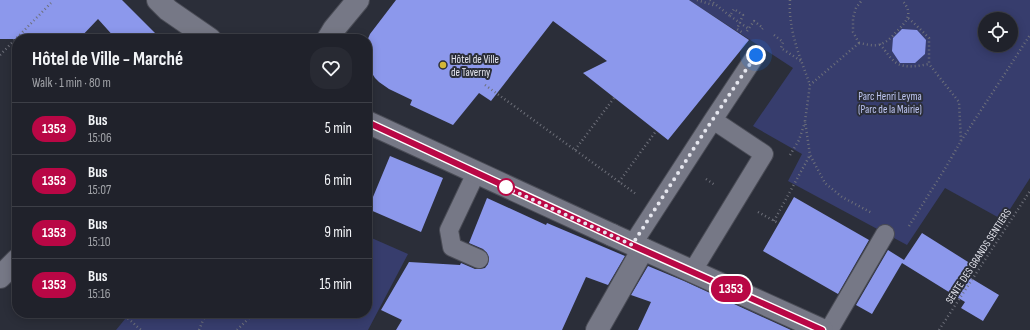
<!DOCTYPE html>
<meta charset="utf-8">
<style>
body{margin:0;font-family:"Sofia Sans Condensed",sans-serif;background:#282a33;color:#f1f3f6;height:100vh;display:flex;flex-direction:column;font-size:15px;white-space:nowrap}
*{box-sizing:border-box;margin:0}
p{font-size:13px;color:#a2a4a9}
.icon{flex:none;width:22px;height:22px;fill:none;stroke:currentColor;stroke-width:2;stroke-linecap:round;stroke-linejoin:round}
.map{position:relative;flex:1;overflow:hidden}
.drawer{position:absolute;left:12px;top:34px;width:360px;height:284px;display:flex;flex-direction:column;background:#20222b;border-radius:16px;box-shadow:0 2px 10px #0003,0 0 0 1px #3d3f47}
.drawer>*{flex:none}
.badge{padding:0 8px;border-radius:13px;font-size:14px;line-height:26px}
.fabs{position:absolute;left:978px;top:12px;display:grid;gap:8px}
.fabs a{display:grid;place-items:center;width:40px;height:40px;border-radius:50%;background:#20222b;box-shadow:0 2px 10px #0003,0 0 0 1px #3d3f47;font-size:20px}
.you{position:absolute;width:20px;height:20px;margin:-10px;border:3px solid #fff;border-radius:50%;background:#1a73e8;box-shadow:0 0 0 6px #1a73e833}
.map>.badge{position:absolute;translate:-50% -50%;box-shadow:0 0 0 2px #fff}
.round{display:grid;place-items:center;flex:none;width:42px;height:42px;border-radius:16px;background:#282a33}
.headline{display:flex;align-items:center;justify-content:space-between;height:68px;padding:0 20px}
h1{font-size:19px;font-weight:700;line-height:30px}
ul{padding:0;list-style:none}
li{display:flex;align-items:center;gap:12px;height:52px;padding:0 20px;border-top:1px solid #3d3f47}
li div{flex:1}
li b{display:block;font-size:15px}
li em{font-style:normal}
li .badge{min-width:44px;font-weight:700;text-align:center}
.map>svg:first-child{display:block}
</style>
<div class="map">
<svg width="1030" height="330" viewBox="0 0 1030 330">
<rect width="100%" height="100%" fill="#2b2e39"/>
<!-- green -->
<path fill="#373d6d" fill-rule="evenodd" d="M689 0H1030V178L1003 220 945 188 907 245 788 181 802 154 753 126 793 68ZM985 19H1011V45H985Z
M367 236 408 254 368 330H116L130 313H367Z"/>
<!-- building -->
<path fill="#8c98ec" d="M0 0H122L161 39H116L98 19 79 39H0Z
M396 0H689L749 40 668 140 583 73 607 61 553 21 491 101 479 93 453 125 410 105 412 100 389 89 379 82 375 78 368 67 367 62V41L370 34Z
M902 29 917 30 926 40 925 54 915 63H900L892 51 893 38Z
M390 156 443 178 421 232 368 209Z
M794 197 869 240 838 294 763 251Z
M487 198 546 225 547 223 625 256 608 285 586 277 562 330H396L402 320 381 310 409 262 460 265 461 263 475 269H480L485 268 488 264 489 258 487 253 483 249 469 243Z
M922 233 976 267 969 277 999 295 983 321 961 308 965 302 902 263 872 314 856 305 888 250 904 260Z
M648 266 684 281 791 330H638L651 302 631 295Z"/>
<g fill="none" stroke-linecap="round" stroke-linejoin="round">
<!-- service casing -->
<g stroke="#4a4c56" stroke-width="20">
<path id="service" d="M476 173 449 230 452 247 479 259
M632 245 713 120 756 55
M692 272 764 154 713 120
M829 330 885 234"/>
</g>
<!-- pedestrian casing -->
<g stroke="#4a4c56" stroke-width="24">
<path id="pedestrian" d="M328 39 334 29 358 0"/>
</g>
<!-- minor casing -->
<g stroke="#4a4c56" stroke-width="24">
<path id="minor" d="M158 0 168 10 210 39
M367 122 612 235
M0 277 17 260
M597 330 643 249"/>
</g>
<!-- tertiary casing -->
<g stroke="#4a4c56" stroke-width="24">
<path id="tertiary" d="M612 235 822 330"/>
</g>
<!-- path -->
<path stroke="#6e707a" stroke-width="2.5" stroke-dasharray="1 3" stroke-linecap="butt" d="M697 0 716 6
M710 0 730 16 734 9 743 15 737 29 743 33
M790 0C788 30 800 57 810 85
M730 16 749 29
M747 31 754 21 763 28 761 30
M774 35 783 42 781 48 801 61
M859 43 810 85 805 121 810 155 825 183 842 197 872 213
M859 43C866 44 874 47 881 44 887 42 892 37 896 32 907 21 914 14 902 0
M859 43 853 32V18L856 8 862 0
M880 44C885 50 889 57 895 62 904 69 918 66 929 64V38L916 25 908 18
M0 55 51 3
M485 85 636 194
M961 141 1030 35
M575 150 614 98
M790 155 799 140 805 122
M706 179 715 185
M619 182 656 131
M758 212 778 223
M774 221 810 155
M909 226 946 167 961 141 959 102 929 64
M122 313 141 330
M199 330 206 313
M237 330 254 313
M939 330 1030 191"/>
<!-- service -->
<use href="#service" stroke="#767886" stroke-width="18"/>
<!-- pedestrian -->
<use href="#pedestrian" stroke="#767886" stroke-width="22"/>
<!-- minor -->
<use href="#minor" stroke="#767886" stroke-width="22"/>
<!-- tertiary -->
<use href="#tertiary" stroke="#767886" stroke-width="22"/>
</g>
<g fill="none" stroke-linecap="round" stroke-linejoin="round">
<!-- line casing -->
<g stroke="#fff" stroke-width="9">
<path id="line" d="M367 122 632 245 822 330"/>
</g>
<!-- line -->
<use href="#line" stroke="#b90745" stroke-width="6"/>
<!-- walk -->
<path stroke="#e5e6ee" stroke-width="4" stroke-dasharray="0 7.2" d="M506 187 503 186 632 245 705 131 756 55"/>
</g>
<!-- markers -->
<circle fill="#d2b635" stroke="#2b2e39" stroke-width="1.5" cx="443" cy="65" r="4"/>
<circle fill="#fff" stroke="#b90745" stroke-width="2" cx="506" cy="187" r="8"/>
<g text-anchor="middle" stroke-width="4" stroke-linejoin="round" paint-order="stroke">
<!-- poi labels -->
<g font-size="11" fill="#e5e6ee" stroke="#2b2e39" text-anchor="start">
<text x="451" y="63">Hôtel de Ville<tspan x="451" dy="13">de Taverny</tspan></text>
</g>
<!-- park labels -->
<g font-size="11" fill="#bdc5f0" stroke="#2b2e39">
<text x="890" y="100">Parc Henri Leyma<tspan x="890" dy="13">(Parc de la Mairie)</tspan></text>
</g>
<!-- street labels -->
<g font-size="11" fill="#e5e6ee" stroke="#2b2e39">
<text transform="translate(978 256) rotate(-57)" y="4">SENTE DES GRANDS SENTIERS</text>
</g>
</g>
</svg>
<div class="fabs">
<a><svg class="icon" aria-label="locate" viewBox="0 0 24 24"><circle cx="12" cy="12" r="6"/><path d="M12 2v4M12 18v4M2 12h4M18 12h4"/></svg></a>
</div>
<div class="you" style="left:756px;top:55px"></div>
<b class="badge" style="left:731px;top:289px;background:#b90745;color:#fff">1353</b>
<section class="drawer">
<div class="headline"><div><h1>Hôtel de Ville - Marché</h1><p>Walk · 1 min · 80 m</p></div><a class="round"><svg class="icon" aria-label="heart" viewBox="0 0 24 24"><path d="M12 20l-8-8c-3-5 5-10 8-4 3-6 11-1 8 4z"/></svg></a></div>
<ul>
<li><span class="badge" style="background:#b90745;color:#fff">1353</span><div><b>Bus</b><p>15:06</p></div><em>5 min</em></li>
<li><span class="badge" style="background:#b90745;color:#fff">1353</span><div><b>Bus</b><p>15:07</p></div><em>6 min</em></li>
<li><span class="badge" style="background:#b90745;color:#fff">1353</span><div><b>Bus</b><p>15:10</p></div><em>9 min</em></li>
<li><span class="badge" style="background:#b90745;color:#fff">1353</span><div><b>Bus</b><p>15:16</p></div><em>15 min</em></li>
</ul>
</section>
</div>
